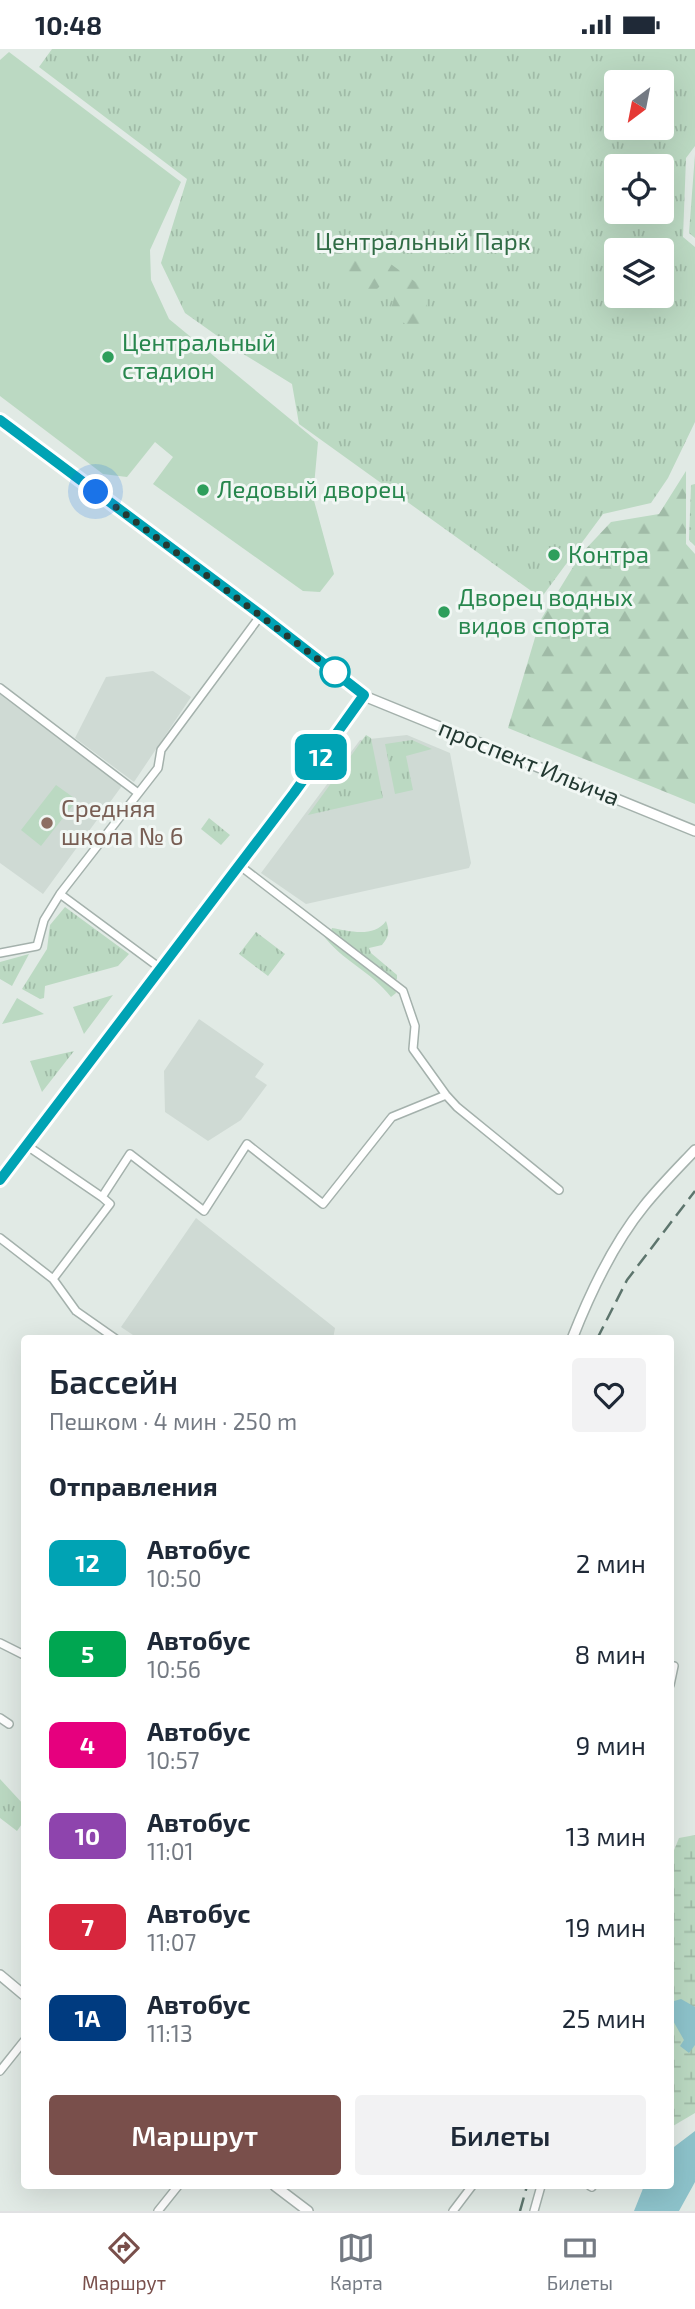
<!DOCTYPE html>
<html lang="ru">
<meta charset="utf-8">
<style>
body{margin:0;font-family:"Exo 2",sans-serif;background:#f2f2f3;color:#1f2937;height:100vh;display:flex;flex-direction:column;font-size:26px;white-space:nowrap}
*{box-sizing:border-box;margin:0}
p{font-size:23px;color:#747a83}
.icon{flex:none;width:38px;height:38px;fill:none;stroke:currentColor;stroke-width:2;stroke-linecap:round;stroke-linejoin:round}
.map{position:relative;flex:1;overflow:hidden}
.side{position:absolute;left:21px;top:1286px;width:653px;height:854px;display:flex;flex-direction:column;background:#fff;border-radius:7px;box-shadow:0 7px 28px #0002}
.side>*{flex:none}
.badge{padding:0 14px;border-radius:10px;font-size:24px;line-height:46px}
.needle{width:46px;rotate:212deg}
.controls{position:absolute;left:604px;top:21px;display:grid;gap:14px}
.controls a{display:grid;place-items:center;width:70px;height:70px;border-radius:7px;background:#fff;box-shadow:0 7px 28px #0002;font-size:35px}
.you{position:absolute;width:35px;height:35px;margin:-18px;border:5px solid #fff;border-radius:50%;background:#1a73e8;box-shadow:0 0 0 10px #1a73e833}
.map>.badge{position:absolute;translate:-50% -50%;box-shadow:0 0 0 4px #fff}
h2{padding:0 28px;font-size:26px;line-height:63px}
.round{display:grid;place-items:center;flex:none;width:74px;height:74px;border-radius:7px;background:#f2f2f3}
.summary{display:flex;align-items:center;justify-content:space-between;height:119px;padding:0 28px}
h1{font-size:33px;font-weight:600;line-height:52px}
.button{display:flex;gap:14px;margin-top:auto;padding:14px 28px}
.button a{flex:1;height:80px;border-radius:7px;background:#794f4b;color:#fff;font-size:28px;font-weight:600;line-height:80px;text-align:center}
.button a+a{background:#f2f2f3;color:#1f2937}
ul{padding:0;list-style:none}
li{display:flex;align-items:center;gap:21px;height:91px;padding:0 28px}
li div{flex:1}
li b{display:block;font-size:26px}
li em{font-style:normal}
li .badge{min-width:77px;font-weight:700;text-align:center}
.status{display:flex;justify-content:space-between;align-items:center;height:49px;padding:0 35px;background:#fff;direction:ltr}
.status svg{height:19px;fill:currentColor}
.menu{display:flex;justify-content:space-around;align-items:center;height:98px;border-top:2px solid #e0e1e3;background:#fff;font-size:19px;color:#747a83}
.menu a{display:grid;justify-items:center;gap:4px}
.menu .active{color:#794f4b}
.map>svg:first-child{display:block}
</style>
<div class="status"><b>10:48</b><svg viewBox="0 0 49 12"><path d="M0 12V9h3v3zM5 12V6h3v6zM10 12V3h3v9zM15 12V0h3v12zM26 1h20v11H26zM47 4h2v5h-2z"/></svg></div>
<div class="map">
<svg width="695" height="2162" viewBox="0 0 695 2162">
<defs>
<pattern id="grass-tufts" width="24" height="20" patternUnits="userSpaceOnUse" patternTransform="scale(1.75)"><rect width="24" height="20" fill="#bbd9c2"/><path d="M3 7l-1-3M5 7V3M7 7l1-3M15 17l-1-3M17 17v-4M19 17l1-3" fill="none" stroke="#a0bba7"/></pattern>
<pattern id="forest-firs" width="22" height="20" patternUnits="userSpaceOnUse" patternTransform="scale(1.75)"><rect width="22" height="20" fill="#bbd9c2"/><path d="M5 1l3.5 6h-7zM16 11l3.5 6h-7z" fill="#a0bba7"/></pattern>
<pattern id="wetland-marsh" width="20" height="14" patternUnits="userSpaceOnUse" patternTransform="scale(1.75)"><rect width="20" height="14" fill="#bbd9c2"/><path d="M1 5h8M5 5V1M11 12h8M15 12V8" fill="none" stroke="#a0bba7"/></pattern>
<pattern id="garden-dots" width="8" height="8" patternUnits="userSpaceOnUse" patternTransform="scale(1.75)"><rect width="8" height="8" fill="#bbd9c2"/><path d="M2 2h.1M6 6h.1" fill="none" stroke="#a0bba7" stroke-width="1.8" stroke-linecap="round"/></pattern>
</defs>
<rect width="100%" height="100%" fill="#e1eae5"/>
<!-- built -->
<path fill="#cfdad4" d="M153 622 191 648 134 733 75 689 106 628Z
M0 643 124 734 43 845 0 814Z
M407 686 450 704 471 814 469 819 306 855 261 824 360 691Z
M199 970 264 1015 255 1028 267 1036 241 1071 208 1092 165 1063 164 1022Z
M196 1169 335 1279 333 1290H139L121 1278Z"/>
<!-- grass -->
<path fill="url(#grass-tufts)" fill-rule="evenodd" d="M52 0H695V97L686 109 683 188 695 198V373L668 429 651 454 603 465 541 549 299 375 292 335 240 303 185 264 161 214 187 130 39 18ZM616 33H662V79H616ZM616 117H662V163H616ZM616 201H662V247H616Z
M366 686 371 689 383 749 308 766Z
M412 691 432 700 406 707 413 741 395 745 385 695Z
M209 769 230 786 221 796 201 780Z
M65 858 129 905 118 917 45 937 44 949 40 950 22 940 47 900 50 876Z
M386 872C390 883 389 887 382 896L369 899 371 904 397 926V930L394 932 331 882 332 879C349 882 374 889 386 872Z
M256 883 285 905 268 927 239 905Z
M323 886 394 937 396 944 391 948C372 923 341 911 323 886Z
M29 905 12 937 0 930V913Z
M113 946 84 985 73 958Z
M74 1002 42 1043 30 1012Z
M0 1730 24 1756V1772L17 1782 0 1769Z"/>
<!-- forest -->
<path fill="url(#forest-firs)" d="M348 184 421 237 432 273 428 287 389 266 396 243 382 235 367 250 324 220Z
M686 422V495L695 505V755L508 679 540 572 581 505 611 473 659 465Z"/>
<!-- wetland -->
<path fill="url(#wetland-marsh)" d="M695 1786V2064L673 2077 670 2001V1811L679 1789Z"/>
<!-- garden -->
<path fill="url(#garden-dots)" d="M695 105V189L689 184Z
M695 435V497L689 491 691 436Z"/>
<!-- pitch -->
<path fill="#bbd9c2" d="M9 3 181 133 150 201 151 231 169 270 318 393 313 448 334 525 320 543 303 542 153 435 173 408 155 393 127 428 103 425 0 347V11Z
M56 736 77 751 41 797 21 781Z
M17 949 44 965 2 975Z"/>
<!-- water -->
<path fill="#8dc3cb" d="M681 1950 695 1958V1996L689 2004 680 1997 684 1991 672 1970 671 1953Z
M695 2082V2133L679 2162H634L644 2137H670V2101Z"/>
<g fill="none" stroke-linecap="round" stroke-linejoin="round">
<!-- minor casing -->
<g stroke="#a4b1ac" stroke-width="10">
<path id="minor" d="M0 639 138 744
M239 816 403 942 415 977 413 1000 446 1046 457 1058 559 1141
M60 845 160 919
M0 904 37 897 44 871 60 845 158 719 161 701 261 566
M26 1096 102 1148 130 1105 204 1162 247 1095 323 1155 392 1068 446 1046
M0 1189 53 1230 76 1262 116 1290
M53 1230 110 1155 102 1148
M0 1594 24 1606
M670 1636 674 1617
M0 1669 9 1675
M0 2022 24 1992
M590 2137 592 2138
M158 2162 178 2137
M453 2162 472 2137
M534 2162 541 2137"/>
</g>
<!-- tertiary casing -->
<g stroke="#a4b1ac" stroke-width="12">
<path id="tertiary" d="M364 647 695 782
M572 1290C590 1244 613 1195 644 1157 660 1137 678 1119 695 1101
M0 1926 24 1946
M275 2137 308 2162"/>
</g>
<!-- secondary casing -->
<g stroke="#a1b5ad" stroke-width="13">
<path id="secondary" d="M0 371 261 566 364 647 281 761 0 1131"/>
</g>
<!-- minor -->
<use href="#minor" stroke="#fff" stroke-width="7"/>
<!-- tertiary -->
<use href="#tertiary" stroke="#fff" stroke-width="9"/>
<!-- secondary -->
<use href="#secondary" stroke="#fff" stroke-width="10"/>
<!-- rail -->
<path stroke="#5d756d" stroke-width="2.5" stroke-dasharray="14 7" stroke-linecap="butt" d="M597 1290 627 1231 695 1142
M520 2162 527 2137"/>
</g>
<g fill="none" stroke-linecap="round" stroke-linejoin="round">
<!-- line casing -->
<g stroke="#fff" stroke-width="16">
<path id="line" d="M0 371 261 566 364 646 294 744 0 1131"/>
</g>
<!-- line -->
<use href="#line" stroke="#00a3b4" stroke-width="10"/>
<!-- walk -->
<path stroke="#233932" stroke-width="7" stroke-dasharray="0 12.6" d="M96 443 335 623"/>
</g>
<!-- markers -->
<g fill="#2e9e5b" stroke="#f1f7f4" stroke-width="2.5">
<circle cx="108" cy="308" r="7"/>
<circle cx="203" cy="441" r="7"/>
<circle cx="554" cy="506" r="7"/>
<circle cx="444" cy="563" r="7"/>
</g>
<circle fill="#fff" stroke="#00a3b4" stroke-width="3.5" cx="335" cy="623" r="14"/>
<circle fill="#8d6e63" stroke="#f1f7f4" stroke-width="2.5" cx="47" cy="774" r="7"/>
<g text-anchor="middle" stroke-width="6" stroke-linejoin="round" paint-order="stroke">
<!-- park labels -->
<g font-size="24" fill="#306c45" stroke="#f1f7f4">
<text x="423" y="201">Центральный Парк</text>
</g>
<!-- leisure labels -->
<g font-size="24" fill="#27864d" stroke="#f1f7f4" text-anchor="start">
<text x="122" y="302">Центральный<tspan x="122" dy="28">стадион</tspan></text>
<text x="217" y="449">Ледовый дворец</text>
<text x="568" y="514">Контра</text>
<text x="458" y="557">Дворец водных<tspan x="458" dy="28">видов спорта</tspan></text>
</g>
<!-- street labels -->
<g font-size="24" fill="#233932" stroke="#f1f7f4">
<text transform="translate(529 714) rotate(22)" y="8">проспект Ильича</text>
</g>
<!-- education labels -->
<g font-size="24" fill="#785e54" stroke="#f1f7f4" text-anchor="start">
<text x="61" y="768">Средняя<tspan x="61" dy="28">школа № 6</tspan></text>
</g>
</g>
</svg>
<div class="controls">
<a><svg class="needle" viewBox="-14 -14 28 28"><path d="M0-13l5 13h-10z" fill="#e53935"/><path d="M0 13l5-13h-10z" fill="#747a83"/></svg></a>
<a><svg class="icon" aria-label="locate" viewBox="0 0 24 24"><circle cx="12" cy="12" r="6"/><path d="M12 2v4M12 18v4M2 12h4M18 12h4"/></svg></a>
<a><svg class="icon" aria-label="layers" viewBox="0 0 24 24"><path d="M12 4l9 5-9 5-9-5zM3 14l9 5 9-5"/></svg></a>
</div>
<div class="you" style="left:96px;top:443px"></div>
<b class="badge" style="left:321px;top:708px;background:#00a3b4;color:#fff">12</b>
<section class="side">
<div class="summary"><div><h1>Бассейн</h1><p>Пешком · 4 мин · 250 m</p></div><a class="round"><svg class="icon" aria-label="heart" viewBox="0 0 24 24"><path d="M12 20l-8-8c-3-5 5-10 8-4 3-6 11-1 8 4z"/></svg></a></div>
<h2>Отправления</h2>
<ul>
<li><span class="badge" style="background:#00a3b4;color:#fff">12</span><div><b>Автобус</b><p>10:50</p></div><em>2 мин</em></li>
<li><span class="badge" style="background:#00a651;color:#fff">5</span><div><b>Автобус</b><p>10:56</p></div><em>8 мин</em></li>
<li><span class="badge" style="background:#e6007e;color:#fff">4</span><div><b>Автобус</b><p>10:57</p></div><em>9 мин</em></li>
<li><span class="badge" style="background:#8e44ad;color:#fff">10</span><div><b>Автобус</b><p>11:01</p></div><em>13 мин</em></li>
<li><span class="badge" style="background:#d7263d;color:#fff">7</span><div><b>Автобус</b><p>11:07</p></div><em>19 мин</em></li>
<li><span class="badge" style="background:#003b80;color:#fff">1А</span><div><b>Автобус</b><p>11:13</p></div><em>25 мин</em></li>
</ul>
<div class="button"><a>Маршрут</a><a>Билеты</a></div>
</section>
</div>
<nav class="menu">
<a class="active"><svg class="icon" aria-label="directions" viewBox="0 0 24 24"><path d="M12 3l9 9-9 9-9-9zM9 14v-3h6M13 9l2 2-2 2"/></svg>Маршрут</a>
<a><svg class="icon" aria-label="map" viewBox="0 0 24 24"><path d="M3 6l6-2 6 2 6-2v14l-6 2-6-2-6 2zM9 4v14M15 6v14"/></svg>Карта</a>
<a><svg class="icon" aria-label="tickets" viewBox="0 0 24 24"><path d="M3 7h18v10H3zM15 7v10"/></svg>Билеты</a>
</nav>
